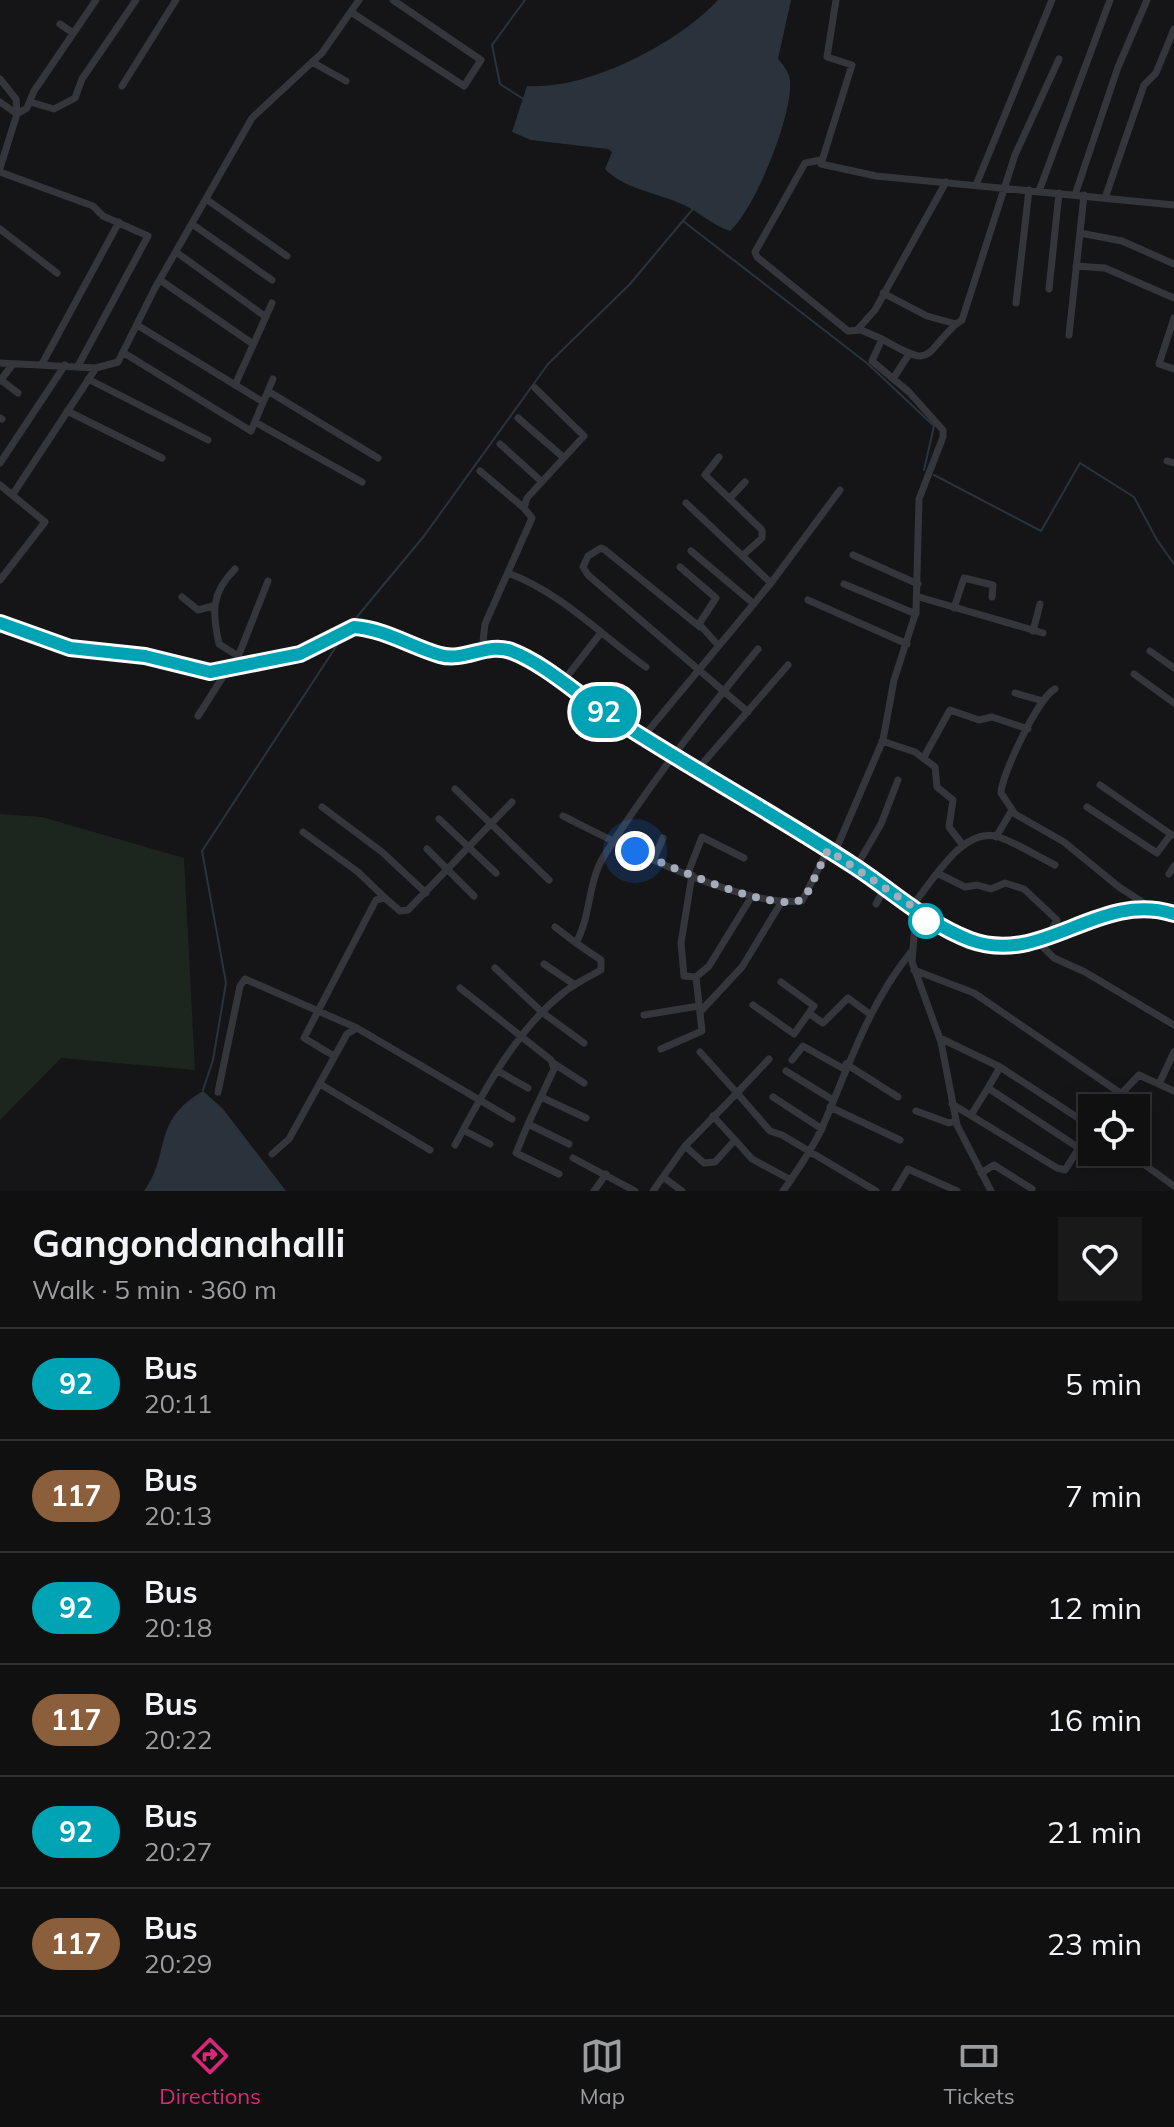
<!DOCTYPE html>
<meta charset="utf-8">
<style>
body{margin:0;font-family:Mulish,sans-serif;background:#19191a;color:#f1f3f6;height:100vh;display:flex;flex-direction:column;font-size:30px;white-space:nowrap}
*{box-sizing:border-box;margin:0}
p{font-size:26px;color:#9c9d9f}
.icon{flex:none;width:44px;height:44px;fill:none;stroke:currentColor;stroke-width:2;stroke-linecap:round;stroke-linejoin:round}
.map{position:relative;height:1191px;overflow:hidden}
.details{display:flex;flex-direction:column;background:#101011;flex:1}
.details>*{flex:none}
.badge{padding:0 16px;border-radius:26px;font-size:28px;line-height:52px}
.tools{position:absolute;left:1078px;top:1094px;display:grid;gap:16px}
.tools a{display:grid;place-items:center;width:72px;height:72px;border-radius:0px;background:#101011;box-shadow:0 4px 20px #0003,0 0 0 2px #303031;font-size:40px}
.you{position:absolute;width:40px;height:40px;margin:-20px;border:6px solid #fff;border-radius:50%;background:#1a73e8;box-shadow:0 0 0 12px #1a73e833}
.map>.badge{position:absolute;translate:-50% -50%;box-shadow:0 0 0 4px #fff}
.round{display:grid;place-items:center;flex:none;width:84px;height:84px;border-radius:0px;background:#19191a}
.summary{display:flex;align-items:center;justify-content:space-between;height:136px;padding:0 32px}
h1{font-size:38px;font-weight:700;line-height:60px}
ul{padding:0;list-style:none}
li{display:flex;align-items:center;gap:24px;height:112px;padding:0 32px;border-top:2px solid #303031}
li div{flex:1}
li b{display:block;font-size:30px}
li em{font-style:normal}
li .badge{min-width:88px;font-weight:700;text-align:center}
.tabs{display:flex;justify-content:space-around;align-items:center;height:112px;border-top:2px solid #303031;background:#101011;font-size:22px;color:#9c9d9f}
.tabs a{display:grid;justify-items:center;gap:4px}
.tabs .selected{color:#db2777}
.map>svg:first-child{display:block}
</style>
<div class="map">
<svg width="1174" height="1191" viewBox="0 0 1174 1191">
<rect width="100%" height="100%" fill="#151517"/>
<!-- green -->
<path fill="#1c251e" d="M0 814 42 817 184 858 195 1070 61 1058 0 1120Z"/>
<!-- water -->
<path fill="#2a333c" d="M718 0H791L778 59C784 66 789 71 790 81 793 115 755 209 730 231 712 225 702 214 686 206 660 193 625 190 605 169L612 152 608 149 531 140 512 132 527 86C588 90 677 44 718 0Z
M203 1091 223 1109 286 1191H144C172 1153 150 1122 203 1091Z"/>
<g fill="none" stroke-linecap="round" stroke-linejoin="round">
<!-- stream -->
<path stroke="#2a333c" stroke-width="2" d="M525 100 500 84 492 45 525 0
M683 221 868 364 934 426 924 470
M934 475 1041 531 1080 463 1134 497 1157 540 1174 564
M351 624 424 536 548 364 630 284 692 210
M203 1090 213 1060 226 983 202 851 343 636"/>
<!-- minor -->
<path stroke="#35363c" stroke-width="7" d="M836 0 827 57 852 65 821 164 876 176 1174 205
M351 12 464 86 481 60 393 0
M60 24 73 33
M312 62 346 81
M0 79 16 99 17 114
M122 86 176 0
M0 102 17 114 0 168
M30 102 54 109 75 98 82 79 136 0
M17 114 27 108 34 91 96 0
M821 160 805 163 755 252 757 257 848 331 861 330 882 339 872 361 909 392 943 430V437L919 499 916 612 894 680 883 740 834 854
M0 172 93 206 103 216 148 236 78 366
M976 185 1052 0
M1039 191 1110 0
M1075 195 1118 67 1147 0
M1105 198 1144 85 1156 73 1174 29
M206 199 287 256
M192 224 272 280
M0 229 57 273
M1080 233 1122 241 1174 264
M176 252 266 317
M1076 266 1105 268 1174 298
M160 280 253 344
M1049 289 1059 193
M883 293 927 316 956 324 962 320 1015 155 1059 59
M1016 303 1029 190
M1174 318 1159 364 1174 369
M137 325 263 402
M857 330 875 310 946 182
M1069 335 1084 195
M882 339C934 369 922 356 956 324
M124 353 251 431 273 379
M0 363 96 368 118 362 155 288 252 118 322 53 359 0
M42 364 119 222
M88 379 208 440
M893 379 909 354
M1 380 18 393
M0 381 13 364
M235 385 272 303
M268 391 378 458
M67 411 162 458
M0 418 2 419
M518 418 563 457
M255 422 362 482
M500 444 541 481
M719 457 705 475 762 530V538L742 556
M1167 461 1174 463
M0 463 65 365
M480 471 524 508
M0 485 45 522 0 580
M13 494 96 368
M730 498 745 482
M691 551 754 604
M853 555 918 584
M680 567 716 598 699 624 718 645
M235 569C211 593 212 612 219 644L238 656
M508 573C560 592 601 635 646 667
M771 583 840 490
M844 584 916 614
M182 597 198 610 213 606
M919 597 1043 633
M808 600 907 644
M954 608 964 578 993 585 992 597
M700 627 605 550 601 548 588 556 583 567 588 575 748 712
M1033 631 1040 604
M482 651 485 624 532 518 524 508 527 498 584 436 535 388
M1150 651 1174 668
M238 657 268 581
M1134 674 1174 703
M561 684 600 634
M1055 689C1039 696 1001 776 1001 793L1015 814 1064 842 1119 887 1153 909
M1015 693 1043 701
M198 716 226 672
M643 737 771 583 686 503
M882 741 915 752 935 767 937 787 953 800 949 827 962 844
M924 757 950 710 979 720 992 717 1028 729
M696 771 788 665
M1100 785 1172 835
M455 789 549 880
M322 807 382 852 426 893
M1087 807 1157 853 1171 834
M563 816C621 845 739 908 802 901L828 850
M439 819 496 873
M303 832 358 872 385 898
M996 837 1012 810
M427 849 474 896
M654 859 663 838
M856 867 881 824 898 780
M688 873 702 837 744 858
M939 874 965 887 977 885 991 889 1005 883 1024 889 1057 920 1047 937
M1169 874 1174 866
M692 875 681 943 684 976 696 977 709 966 752 896
M876 904 884 889
M912 906C933 881 963 825 999 837 1018 844 1037 856 1055 865
M916 910 912 962 941 1042 957 1125 991 1191
M555 927 576 943
M1038 942 1054 958 1085 972 1174 1025
M544 964 575 985
M495 968 543 1013 584 1043
M914 970 974 993 1132 1101
M460 988 551 1060 554 1069 528 1124 569 1144
M753 1005 794 1034 814 1006 781 982
M700 1012 742 967 782 901
M810 1014 823 1023 848 998 871 1015
M644 1015 699 1006
M940 1038 1000 1067 1092 1127
M661 1049 702 1031 696 977
M334 1056 304 1038 376 900 385 898 400 911 408 910 512 802
M769 1059 737 1093 770 1131 782 1135 876 1191
M792 1060 803 1046 844 1069
M553 1063 584 1083
M846 1064 898 1097
M498 1071 528 1088
M786 1071 833 1100
M320 1084 430 1150
M1159 1084 1174 1052
M988 1088 1000 1067
M218 1092 240 986 245 979 357 1028
M1121 1094 1139 1075 1174 1091
M541 1097 586 1118
M773 1097 822 1129
M952 1104 1057 1168 1065 1170 1079 1148 988 1088 971 1115
M830 1107 900 1140
M916 1111 949 1123 956 1121
M528 1124 516 1153 559 1174
M463 1130 490 1144
M735 1140 752 1159 791 1180
M455 1145C483 1093 515 1031 563 993 574 984 588 977 601 970V960L576 943C591 916 588 881 604 856 650 783 703 716 758 649
M685 1146 704 1163 715 1162 735 1140 713 1116
M1127 1152 1174 1186
M272 1154 289 1139 347 1034 357 1028 512 1119
M573 1158 635 1191
M981 1173 994 1165 1032 1189
M663 1177 682 1191
M594 1191 606 1174
M653 1191 685 1146 737 1093 700 1052
M783 1191C797 1171 812 1150 822 1128 849 1066 868 1005 911 952
M895 1191 908 1169 957 1191"/>
<!-- major -->
<path stroke="#51535c" stroke-width="8" d="M0 623 70 648 145 656 210 672 300 654 354 627 442 656C466 659 487 646 510 651 564 678 620 723 672 756 732 794 795 827 854 866 896 894 931 929 981 944 1047 962 1101 890 1174 914"/>
</g>
<g fill="none" stroke-linecap="round" stroke-linejoin="round">
<!-- line casing -->
<g stroke="#fff" stroke-width="18">
<path id="line" d="M0 623 70 648 145 656 210 672 300 654 354 627C384 629 412 647 440 655 464 662 488 642 511 651 545 664 577 694 607 714 688 767 773 813 854 866 894 892 926 923 970 940 1044 967 1098 890 1174 914"/>
</g>
<!-- line -->
<use href="#line" stroke="#00a3b4" stroke-width="12"/>
<!-- walk -->
<path stroke="#a5abb8" stroke-width="8" stroke-dasharray="0 14.4" d="M635 851C666 864 777 917 805 898L828 850 912 906 926 921"/>
</g>
<!-- markers -->
<circle fill="#fff" stroke="#00a3b4" stroke-width="4" cx="926" cy="921" r="16"/>
</svg>
<div class="tools">
<a><svg class="icon" aria-label="locate" viewBox="0 0 24 24"><circle cx="12" cy="12" r="6"/><path d="M12 2v4M12 18v4M2 12h4M18 12h4"/></svg></a>
</div>
<div class="you" style="left:635px;top:851px"></div>
<b class="badge" style="left:604px;top:712px;background:#00a3b4;color:#fff">92</b>
</div>
<section class="details">
<div class="summary"><div><h1>Gangondanahalli</h1><p>Walk · 5 min · 360 m</p></div><a class="round"><svg class="icon" aria-label="heart" viewBox="0 0 24 24"><path d="M12 20l-8-8c-3-5 5-10 8-4 3-6 11-1 8 4z"/></svg></a></div>
<ul>
<li><span class="badge" style="background:#00a3b4;color:#fff">92</span><div><b>Bus</b><p>20:11</p></div><em>5 min</em></li>
<li><span class="badge" style="background:#8b5e3c;color:#fff">117</span><div><b>Bus</b><p>20:13</p></div><em>7 min</em></li>
<li><span class="badge" style="background:#00a3b4;color:#fff">92</span><div><b>Bus</b><p>20:18</p></div><em>12 min</em></li>
<li><span class="badge" style="background:#8b5e3c;color:#fff">117</span><div><b>Bus</b><p>20:22</p></div><em>16 min</em></li>
<li><span class="badge" style="background:#00a3b4;color:#fff">92</span><div><b>Bus</b><p>20:27</p></div><em>21 min</em></li>
<li><span class="badge" style="background:#8b5e3c;color:#fff">117</span><div><b>Bus</b><p>20:29</p></div><em>23 min</em></li>
</ul>
</section>
<nav class="tabs">
<a class="selected"><svg class="icon" aria-label="directions" viewBox="0 0 24 24"><path d="M12 3l9 9-9 9-9-9zM9 14v-3h6M13 9l2 2-2 2"/></svg>Directions</a>
<a><svg class="icon" aria-label="map" viewBox="0 0 24 24"><path d="M3 6l6-2 6 2 6-2v14l-6 2-6-2-6 2zM9 4v14M15 6v14"/></svg>Map</a>
<a><svg class="icon" aria-label="tickets" viewBox="0 0 24 24"><path d="M3 7h18v10H3zM15 7v10"/></svg>Tickets</a>
</nav>
